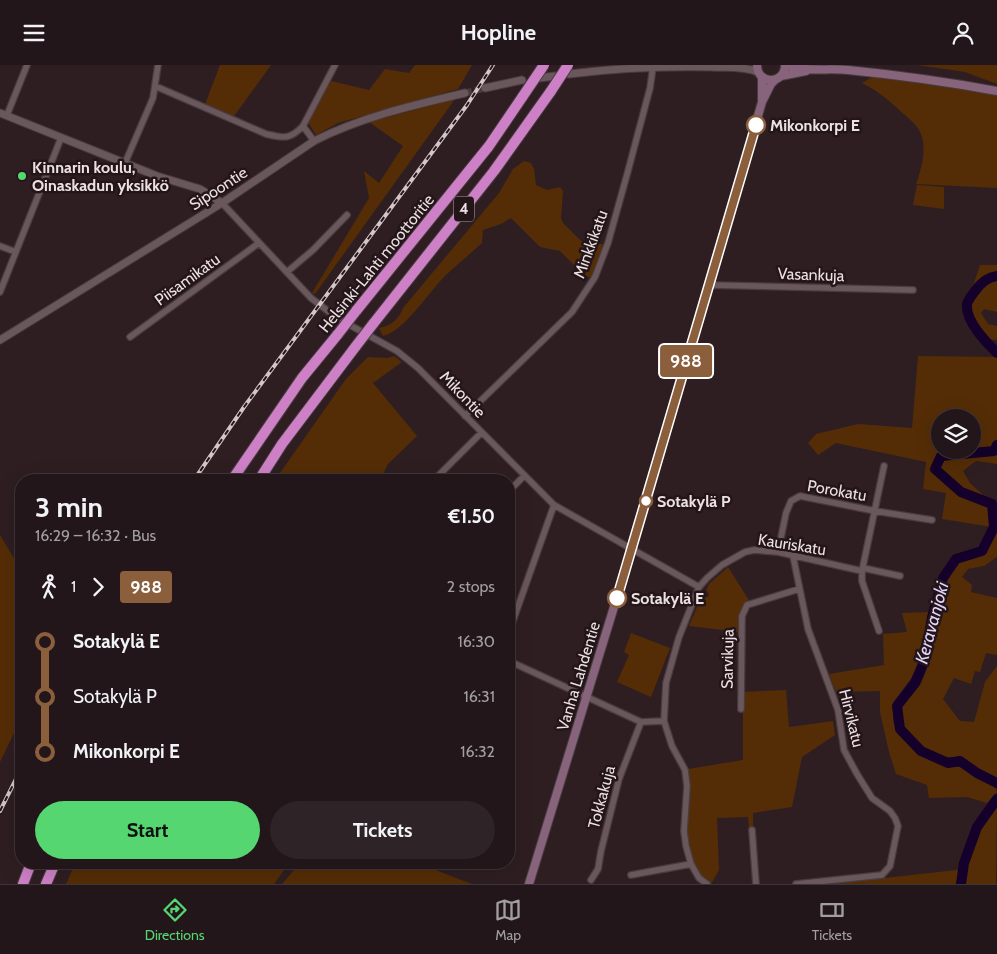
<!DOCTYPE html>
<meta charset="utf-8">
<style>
body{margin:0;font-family:Cabin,sans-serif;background:#2e2327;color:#f1f3f6;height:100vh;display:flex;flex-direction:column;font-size:19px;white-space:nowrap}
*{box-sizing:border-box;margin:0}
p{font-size:16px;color:#a29fa2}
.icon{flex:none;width:28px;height:28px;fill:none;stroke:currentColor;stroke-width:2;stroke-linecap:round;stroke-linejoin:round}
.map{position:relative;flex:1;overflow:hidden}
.drawer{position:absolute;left:15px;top:409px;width:500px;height:395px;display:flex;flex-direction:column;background:#22161a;border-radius:20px;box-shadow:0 5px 20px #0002,0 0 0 1px #3f3539}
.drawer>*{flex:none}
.badge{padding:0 10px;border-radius:4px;font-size:18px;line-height:32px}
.fabs{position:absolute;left:931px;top:344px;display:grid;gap:10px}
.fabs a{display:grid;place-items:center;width:50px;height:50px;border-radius:50%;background:#22161a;box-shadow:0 5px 20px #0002,0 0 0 1px #3f3539;font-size:25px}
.map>.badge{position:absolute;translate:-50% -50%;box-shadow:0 0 0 2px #fff}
.legs{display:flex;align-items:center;gap:8px;height:55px;padding:0 20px;font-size:16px}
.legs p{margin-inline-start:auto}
.summary{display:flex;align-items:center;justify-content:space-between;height:85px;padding:0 20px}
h1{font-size:28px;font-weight:700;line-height:38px}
.button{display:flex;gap:10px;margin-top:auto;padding:10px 20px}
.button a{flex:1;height:58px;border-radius:30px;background:#56d671;color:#111;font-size:20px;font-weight:700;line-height:58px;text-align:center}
.button a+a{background:#2e2327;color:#f1f3f6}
ul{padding:0 20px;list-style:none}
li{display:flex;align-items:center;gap:18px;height:55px;font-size:19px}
li i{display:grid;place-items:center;width:8px;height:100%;margin:0 6px;background:currentColor}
li i::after{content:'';width:12px;height:12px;margin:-6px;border:4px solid;border-radius:50%;background:#22161a}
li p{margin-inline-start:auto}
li:first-child i{background:linear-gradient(#0000 50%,currentColor 0)}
li:last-child i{background:linear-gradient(currentColor 50%,#0000 0)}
header{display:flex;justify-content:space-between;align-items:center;height:65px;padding:0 20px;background:#22161a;font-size:22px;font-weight:700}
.dock{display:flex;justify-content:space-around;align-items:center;height:70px;border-top:1px solid #3f3539;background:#22161a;font-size:14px;color:#a29fa2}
.dock a{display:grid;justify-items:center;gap:2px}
.dock .selected{color:#56d671}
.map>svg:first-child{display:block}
</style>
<header><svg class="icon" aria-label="menu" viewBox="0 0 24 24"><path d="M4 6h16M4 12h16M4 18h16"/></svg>Hopline<svg class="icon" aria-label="person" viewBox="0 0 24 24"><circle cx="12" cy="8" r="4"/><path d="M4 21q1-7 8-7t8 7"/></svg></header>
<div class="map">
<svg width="997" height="819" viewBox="0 0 997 819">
<rect width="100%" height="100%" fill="#2e1e22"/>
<!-- green -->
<path fill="#542d06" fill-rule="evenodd" d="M220 0H271L232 54 204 42Z
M415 0H472L458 24 338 58 316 70 306 54 327 15 369 25 385 4 409 8Z
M917 0H997V19L965 7Z
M874 11 997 26V123L916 119C922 103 929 78 917 62 912 55 903 49 897 43 886 33 876 25 862 18Z
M455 34 315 229 312 228 369 133 364 106 379 118 403 81 369 57Z
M524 96 531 98 534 104 536 120 547 125 560 122 563 126 561 153 563 158 580 175 589 179H603L600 192 592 212H589L584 210 560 186 540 182 511 153 501 159 483 165 482 178C470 189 458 199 447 209 430 225 405 266 383 271L379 263C391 261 399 254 403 243L499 128 513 104Z
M917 120 944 122V144L913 140Z
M980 200H997V210C985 211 977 221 970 230Z
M992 213H997V247L984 244 981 248 988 259 997 261V275L984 274C980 267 972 259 969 251 963 235 981 220 992 213Z
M394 291 402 297 373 318 417 371 388 399 380 415H275L346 314 368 292 387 293Z
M918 291 997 292V376L993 384 940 389 933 405 960 428 990 440 992 462 942 454 946 428 923 424 926 397 836 378 818 390 808 378 816 369 858 359 912 363ZM940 352H972V385H940Z
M994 387 997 390V399L976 396 963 406 970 418 992 438 962 425 936 404 942 392Z
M997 464V492L984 501 968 504 962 512 972 520 971 527 997 533V590L986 588 980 607 975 606 971 619 954 613 943 634 960 656 974 657 985 617 997 601V713L975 703 960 692H946L923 682 904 663 901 643 921 619 931 593 937 554 947 515 958 496 985 488Z
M0 470 21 505V654L0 697Z
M728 502 750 537 745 540 740 567 689 561 701 533 708 532 709 529 706 525 709 519Z
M929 547 923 593 912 612 894 636 893 656 898 668 919 690 946 702H960L995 721 997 727 987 738 967 732 929 733 927 720 896 709 889 687 880 647V626L836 627 829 609 884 600 883 569 907 567 902 548Z
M631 568 670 583 651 632 617 617 629 590 624 587Z
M786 625 789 662 833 656 835 670 802 692 792 742 753 748V764L749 765 748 752 717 753 719 805 711 819C674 791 693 743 688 704L743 695V627Z
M997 741 996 819H830L966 804 981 765Z
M75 798H282L287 801 274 819H66Z
M300 798H417L472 819H282Z"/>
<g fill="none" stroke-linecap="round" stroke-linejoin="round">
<!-- river -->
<path stroke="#14002a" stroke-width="10" d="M997 211C988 212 980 219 975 226 972 230 968 235 967 239 965 256 986 277 997 288
M997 380 994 386 941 391 935 404 961 427 992 439 994 462 982 486 956 494 943 513 932 552 925 594 915 618 897 641 900 664 921 686 948 698 960 696 977 708 997 718
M961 819 964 798 977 762 997 734"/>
<!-- tertiary-tunnel -->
<path stroke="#4a3b3f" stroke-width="7" stroke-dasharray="7 3.5" stroke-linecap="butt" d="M465 28 485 23"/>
<!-- minor casing -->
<g stroke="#483c40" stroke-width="8">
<path id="minor" d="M155 21 266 69C283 73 290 75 303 61
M7 50 27 0
M314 76 303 61 335 0
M125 98 153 33 158 0
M222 138 311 233 337 253 397 286 418 303 554 440 699 522
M0 181 16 187
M287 207 313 185 347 150
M709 220 913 225
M0 227 61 73
M130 272 259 178
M465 351 572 247 595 212 608 178 628 106 650 23 653 2
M434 415 481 368
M509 426 524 411
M778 487 786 448 791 436 800 431 875 446 932 455
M793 491 808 564 838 645 844 685 857 709 872 733 890 746 895 753 898 761 890 801 882 810 796 819
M863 503 900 511
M879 566 862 516V506L884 401
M509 567 554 440
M509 596 641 657 664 656
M741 644 742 551 747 540 799 524
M752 765 756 819
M631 810 691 799
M591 815 598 804 601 786 619 714 641 657
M707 819 699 813 691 799 686 781 684 766 687 721 685 705 672 681 664 656 666 618 679 572 699 522 707 513 722 500 745 487 754 485 778 487 862 506"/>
</g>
<!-- tertiary casing -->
<g stroke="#483c40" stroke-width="9">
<path id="tertiary" d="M569 9C617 3 664 1 712 2 727 3 744 1 758 7
M539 13 555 11
M485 23 522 15
M0 48 157 111 200 124 222 138
M0 275 222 138 314 76C361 52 414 40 465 28"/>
</g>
<!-- secondary casing -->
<g stroke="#483c40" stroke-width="10">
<path id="secondary" d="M757 0C757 20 785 20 785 0
M787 0C806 7 829 3 848 5 898 10 948 17 997 26
M781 11 806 6
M762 13V35
M635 472 762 37 771 19 775 15
M529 819 629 493"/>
</g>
<!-- motorway casing -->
<g stroke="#483c40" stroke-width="12">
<path id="motorway" d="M356 246 489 81 523 31
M373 259 494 106 551 26
M232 415 302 313 338 269
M259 415 282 379 356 281
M23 819 31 798
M46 819 55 798"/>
</g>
<!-- minor -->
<use href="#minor" stroke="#6a575c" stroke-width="5.5"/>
<!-- tertiary -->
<use href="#tertiary" stroke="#6a575c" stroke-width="7"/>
<!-- secondary -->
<use href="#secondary" stroke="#88637c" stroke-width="8"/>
<!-- motorway -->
<use href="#motorway" stroke="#ce80c6" stroke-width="10"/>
<!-- rail casing -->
<g stroke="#d2c6c9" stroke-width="4">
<path id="rail" d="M194 415 244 342 467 40 493 0
M0 746 21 704"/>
</g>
<!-- rail -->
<use href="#rail" stroke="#241519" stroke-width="2" stroke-dasharray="5.5" stroke-linecap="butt"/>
<!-- secondary-bridge casing -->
<g stroke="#483c40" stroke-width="10" stroke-linecap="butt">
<path id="secondary-bridge" d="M629 493 635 472"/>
</g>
<!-- motorway-bridge casing -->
<g stroke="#483c40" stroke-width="12" stroke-linecap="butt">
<path id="motorway-bridge" d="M551 26 568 0
M523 31 544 0
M338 269 356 246
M356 281 373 259"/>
</g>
<!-- secondary-bridge -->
<use href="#secondary-bridge" stroke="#88637c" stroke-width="8"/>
<!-- motorway-bridge -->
<use href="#motorway-bridge" stroke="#ce80c6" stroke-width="10"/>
</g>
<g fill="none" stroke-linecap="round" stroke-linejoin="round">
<!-- line-1 casing -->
<g stroke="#fff" stroke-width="11">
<path id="line-1" d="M617 533 756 60"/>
</g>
<!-- line-1 -->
<use href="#line-1" stroke="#8b5e3c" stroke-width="8"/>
</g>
<!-- markers -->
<g fill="#fff" stroke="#8b5e3c" stroke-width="2.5">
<circle cx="756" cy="60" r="9"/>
<circle cx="646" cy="436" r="6"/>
<circle cx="617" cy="533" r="9"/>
</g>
<circle fill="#56d671" stroke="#241519" stroke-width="2" cx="22" cy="111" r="5"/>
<g text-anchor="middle" stroke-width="5" stroke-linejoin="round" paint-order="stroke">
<!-- shield labels -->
<rect fill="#241519" stroke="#afa3a6" stroke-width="1" x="454" y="131.5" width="20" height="25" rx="4"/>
<g font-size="15" font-weight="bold" fill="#ebe0e3">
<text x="464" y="149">4</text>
</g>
<!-- stop labels -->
<g font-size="16" font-weight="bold" fill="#ebe0e3" stroke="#241519" text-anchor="start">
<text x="770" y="66">Mikonkorpi E</text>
<text x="657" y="442">Sotakylä P</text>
<text x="631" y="539">Sotakylä E</text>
</g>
<!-- poi labels -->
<g font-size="16" font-weight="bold" fill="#ebe0e3" stroke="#241519" text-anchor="start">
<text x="32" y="108">Kinnarin koulu,<tspan x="32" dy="18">Oinaskadun yksikkö</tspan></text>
</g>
<!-- street labels -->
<g font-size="16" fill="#ebe0e3" stroke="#241519">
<text transform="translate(218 123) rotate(-33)" y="6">Sipoontie</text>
<text transform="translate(590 179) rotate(-70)" y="6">Minkkikatu</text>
<text transform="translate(376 198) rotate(-51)" y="6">Helsinki-Lahti moottoritie</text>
<text transform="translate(811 209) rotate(2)" y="6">Vasankuja</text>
<text transform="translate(187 214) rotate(-36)" y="6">Piisamikatu</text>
<text transform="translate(463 329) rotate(46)" y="6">Mikontie</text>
<text transform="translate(837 425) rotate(10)" y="6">Porokatu</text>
<text transform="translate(792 479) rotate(9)" y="6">Kauriskatu</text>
<text transform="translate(727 594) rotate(-89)" y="6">Sarvikuja</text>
<text transform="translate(578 611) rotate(-73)" y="6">Vanha Lahdentie</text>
<text transform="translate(852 653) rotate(76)" y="6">Hirvikatu</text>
<text transform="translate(601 732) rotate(-75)" y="6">Tokkakuja</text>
</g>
<!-- water labels -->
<g font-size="18" font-style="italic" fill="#e3d5fd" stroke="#241519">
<text transform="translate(932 558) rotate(-75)" y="6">Keravanjoki</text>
</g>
</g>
</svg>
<div class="fabs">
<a><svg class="icon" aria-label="layers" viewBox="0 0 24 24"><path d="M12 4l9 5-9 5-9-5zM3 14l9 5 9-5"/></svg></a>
</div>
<b class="badge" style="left:686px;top:296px;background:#8b5e3c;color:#fff">988</b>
<section class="drawer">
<div class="summary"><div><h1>3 min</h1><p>16:29 – 16:32 · Bus</p></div><b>€1.50</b></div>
<div class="legs"><svg class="icon" aria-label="walk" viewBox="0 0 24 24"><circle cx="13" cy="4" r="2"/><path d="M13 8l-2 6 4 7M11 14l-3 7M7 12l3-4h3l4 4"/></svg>1<svg class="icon" aria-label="forward" viewBox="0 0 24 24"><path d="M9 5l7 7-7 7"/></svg><b class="badge" style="background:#8b5e3c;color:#fff">988</b><p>2 stops</p></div>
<ul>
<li><i style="color:#8b5e3c"></i><b>Sotakylä E</b><p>16:30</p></li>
<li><i style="color:#8b5e3c"></i><span>Sotakylä P</span><p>16:31</p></li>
<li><i style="color:#8b5e3c"></i><b>Mikonkorpi E</b><p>16:32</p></li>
</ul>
<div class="button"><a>Start</a><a>Tickets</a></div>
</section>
</div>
<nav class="dock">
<a class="selected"><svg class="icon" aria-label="directions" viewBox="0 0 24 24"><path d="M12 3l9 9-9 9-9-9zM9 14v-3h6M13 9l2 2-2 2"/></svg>Directions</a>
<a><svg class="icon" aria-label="map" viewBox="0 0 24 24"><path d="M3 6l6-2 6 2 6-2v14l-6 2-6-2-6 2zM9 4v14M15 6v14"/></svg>Map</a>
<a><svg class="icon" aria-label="tickets" viewBox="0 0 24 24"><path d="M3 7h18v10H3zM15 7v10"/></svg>Tickets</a>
</nav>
